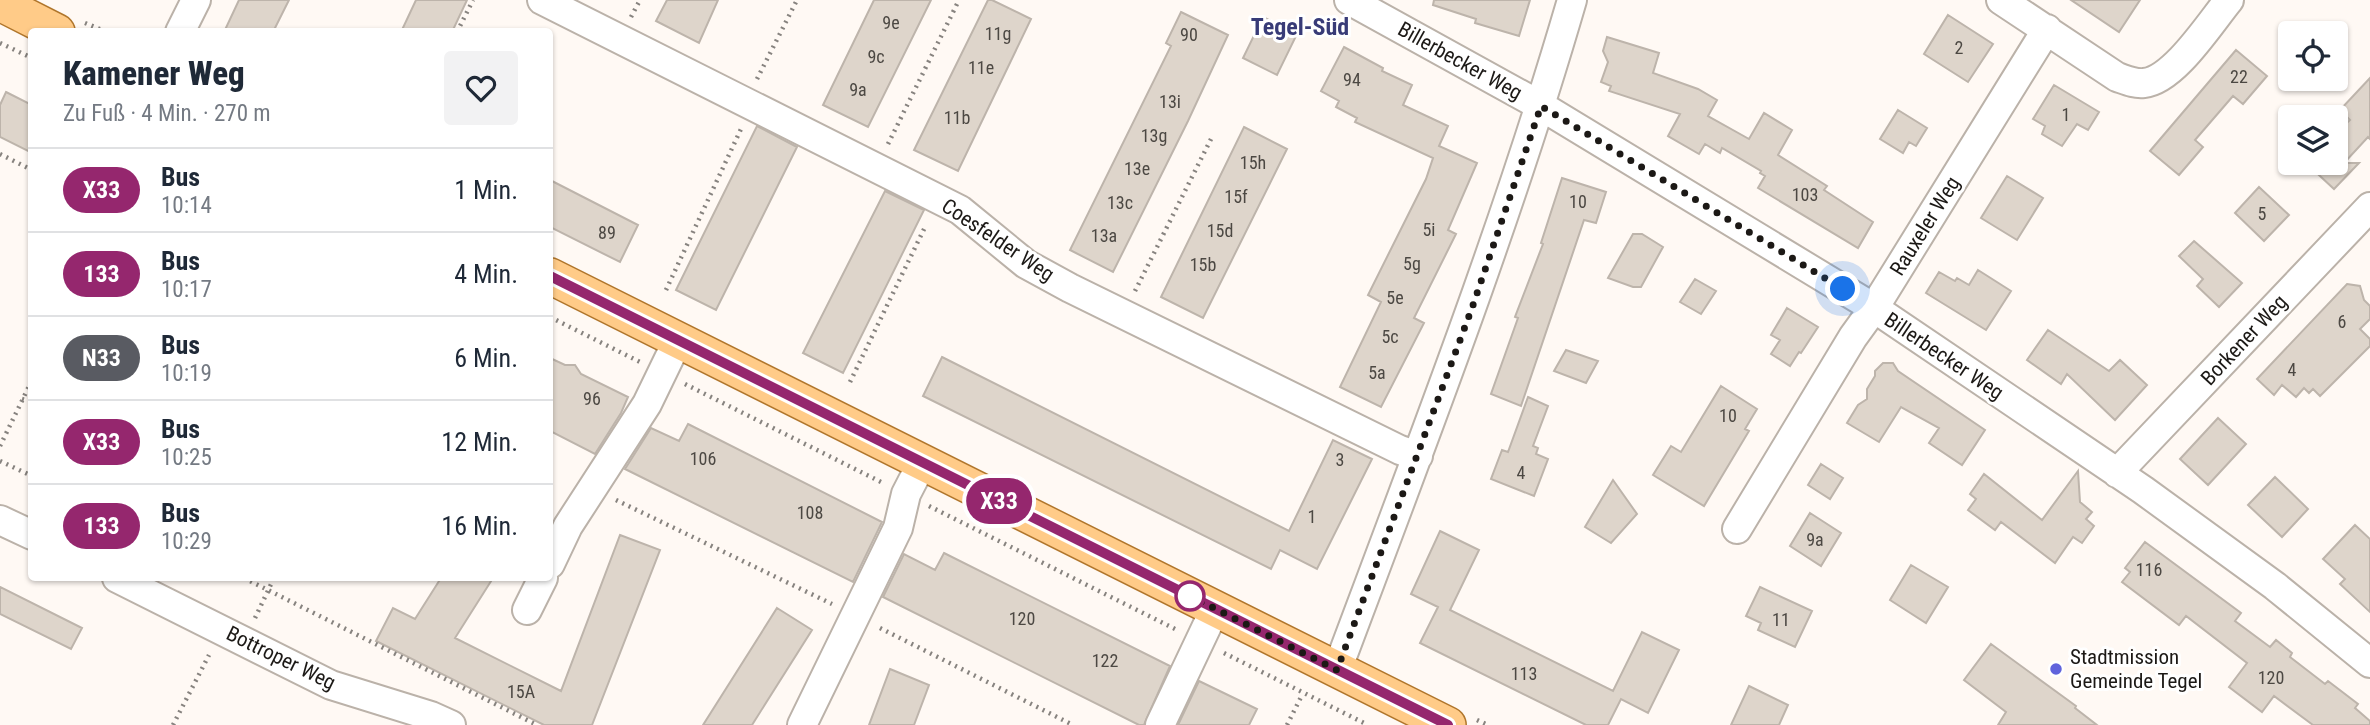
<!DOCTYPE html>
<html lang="de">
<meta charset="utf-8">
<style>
body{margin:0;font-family:"Roboto Condensed",sans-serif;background:#f2f2f3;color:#1f2937;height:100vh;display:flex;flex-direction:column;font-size:26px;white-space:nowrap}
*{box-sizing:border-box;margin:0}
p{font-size:23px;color:#747a83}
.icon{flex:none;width:38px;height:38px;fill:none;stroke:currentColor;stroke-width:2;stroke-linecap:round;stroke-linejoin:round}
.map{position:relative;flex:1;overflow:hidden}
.side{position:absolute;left:28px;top:28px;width:525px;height:553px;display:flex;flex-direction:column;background:#fff;border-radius:7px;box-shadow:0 2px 5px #0004}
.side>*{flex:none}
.badge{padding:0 14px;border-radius:23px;font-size:24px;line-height:46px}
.buttons{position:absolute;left:2278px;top:21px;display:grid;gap:14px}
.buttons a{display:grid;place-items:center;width:70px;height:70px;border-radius:7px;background:#fff;box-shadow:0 2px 5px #0004;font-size:35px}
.you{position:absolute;width:35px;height:35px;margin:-18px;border:5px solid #fff;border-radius:50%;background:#1a73e8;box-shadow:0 0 0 10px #1a73e833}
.map>.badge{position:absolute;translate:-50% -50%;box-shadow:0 0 0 4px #fff}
.round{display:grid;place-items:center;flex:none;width:74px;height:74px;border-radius:7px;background:#f2f2f3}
.summary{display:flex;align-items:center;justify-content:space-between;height:119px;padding:0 35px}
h1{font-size:33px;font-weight:800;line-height:52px}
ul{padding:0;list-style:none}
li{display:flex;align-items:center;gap:21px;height:84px;padding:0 35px;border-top:2px solid #e0e1e3}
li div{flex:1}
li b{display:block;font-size:26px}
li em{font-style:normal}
li .badge{min-width:77px;font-weight:700;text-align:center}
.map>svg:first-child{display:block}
</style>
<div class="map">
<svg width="2370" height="725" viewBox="0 0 2370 725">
<rect width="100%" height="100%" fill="#fff9f4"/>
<!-- building -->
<path fill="#ded5cb" stroke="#bdb4ab" stroke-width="2" d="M239 0H289L273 32H224Z
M416 0H467L452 32H401Z
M667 0H718L699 43 656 21Z
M874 0H931L868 127 823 105Z
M988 0H992L1031 19 958 171 914 150Z
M1434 0H1530L1519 36 1475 23 1476 19 1433 5Z
M2071 0H2140L2119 32Z
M1181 12 1228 35 1188 121 1113 272 1070 250 1171 46 1166 43Z
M1948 15 1993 44 1968 82 1924 54Z
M1263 17 1297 34 1277 75 1243 58Z
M1607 37 1659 53 1653 73 1698 89 1717 100 1708 116 1749 139 1764 113 1792 130 1778 155 1827 186 1824 190 1873 222 1858 248 1758 188 1765 176 1760 173 1761 171 1722 148 1720 153 1705 144 1699 154 1668 136 1680 114 1609 91 1611 86 1601 82 1608 62 1603 51Z
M1344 47 1383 68 1382 71 1412 85 1403 105 1448 126 1439 146 1477 163 1448 230 1456 234 1414 318 1424 323 1381 407 1340 387 1381 302 1368 295 1426 179 1433 158 1355 122 1357 118 1336 107 1339 101 1321 91Z
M2236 50 2267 76 2243 104 2233 96 2195 140 2203 147 2179 175 2150 151Z
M2370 78V139L2368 137 2344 163H2359L2334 189 2306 163H2336V133L2350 120 2340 110Z
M2054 85 2099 112 2088 130 2077 124 2062 146 2042 134 2045 126 2033 119Z
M6 92 32 105V153L0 137V105Z
M1898 110 1927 128 1916 146 1909 142 1903 153 1880 139Z
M757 126 797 147 716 310 676 290Z
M1244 127 1287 149 1203 318 1161 297Z
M2007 176 2043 198 2017 240 1981 218Z
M1562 178 1606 192 1596 223 1584 220 1521 406 1491 394 1518 318 1515 317 1543 244 1541 243Z
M550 180 638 225 620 262 550 227Z
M2259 187 2289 215 2264 241 2235 213Z
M885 191 924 210 843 373 803 353Z
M1633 234H1642L1663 247 1641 287H1633L1608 278Z
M2194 241 2242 283 2219 307 2197 286 2203 279 2179 256Z
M1978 270 2011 291 1986 330 1926 293 1939 272 1955 281 1957 278 1969 285Z
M1695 279 1716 291 1701 314 1680 302Z
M2347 284 2360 286 2364 300 2370 306V319L2360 329 2370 339V346L2320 396 2313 389 2309 393 2304 388 2296 397 2282 385 2274 395 2257 379Z
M1787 308 1818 327 1801 353 1799 352 1790 366 1771 354 1780 340 1771 335Z
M2048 330 2109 371 2120 360 2147 385 2115 420 2067 374 2061 384 2027 360Z
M1566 350 1598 361 1586 383 1554 371Z
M942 357 1289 531 1333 440 1372 459 1317 569 1280 550 1271 569 923 396Z
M550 358 565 365H575L581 374 628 397 621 413 595 454 550 431Z
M1883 363H1893L1898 371 1985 430 1962 465 1929 443 1939 428 1901 407 1879 442 1847 423 1858 405 1867 399V389L1875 376V371Z
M1721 386 1757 409 1745 429 1749 431 1704 506 1653 475 1671 446 1681 452Z
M1528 397 1548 406 1533 446 1538 448 1536 454 1548 459 1534 496 1491 479 1502 450 1508 452Z
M2218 418 2246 444 2208 485 2180 459Z
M688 424 882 522 853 582 625 469 651 428 679 441Z
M1821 464 1843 478 1830 499 1808 485Z
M2078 471 2080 502 2092 512 2086 519 2094 526 2082 543 2073 537 2055 563 2001 522 1995 530 1968 510 1976 499 1970 494 1984 474 2042 520Z
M2275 477 2308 509 2282 537 2248 505Z
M1613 480 1637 514 1611 543 1585 527Z
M1810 513 1841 533 1821 566 1790 546Z
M2355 525 2370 539V612L2340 584 2345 579 2323 559Z
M1440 531 1479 550 1450 610 1613 691 1642 632 1679 650 1648 713 1621 699 1608 725H1586L1420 643 1438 607 1411 594Z
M620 535 660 550 592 725H544L376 641 393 608 415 619 441 578H493L455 638 561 691Z
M2145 542 2241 613 2235 621 2270 647 2276 640 2292 653 2290 657 2325 684 2328 681 2358 704 2355 708 2370 721V725H2313L2274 696 2262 712 2229 687 2247 663 2186 616 2179 625 2122 582 2130 572 2125 568Z
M944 553 1170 666 1144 725H1139L883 597 904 554 935 570Z
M1911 565 1948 587 1926 623 1890 600Z
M0 587 82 628 71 649 0 614Z
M1760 587 1812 611 1795 647 1758 630 1761 623 1746 616Z
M777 608 812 630 752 725H703Z
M1991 644 2076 706 2075 708 2097 725H1998L2006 712 1964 680Z
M890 669 929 685 914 725H869Z
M1199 681 1257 709 1249 725H1178Z
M1749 686 1788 705 1779 725H1731Z"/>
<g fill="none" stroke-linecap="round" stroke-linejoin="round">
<!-- minor casing -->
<g stroke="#bbb2a9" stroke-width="32">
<path id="minor" d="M542 0 960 210 1026 264 1070 288 1400 450 1418 456
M1349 0 1541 106 1874 308 2143 490 2275 586 2370 663
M2001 0 2117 77C2126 80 2134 84 2144 83 2174 80 2210 23 2229 0
M180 32 196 0
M2117 473 2370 207
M0 520 32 535
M1737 529 1853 337 1874 308 2047 29
M550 564 568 526 647 404 678 340
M117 578 331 685 431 716 451 725
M527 610 543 578
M1337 670C1420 448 1506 227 1572 0
M802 725 898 528 906 494 922 463
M1160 725 1215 609"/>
</g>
<!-- major casing -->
<g stroke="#b0762c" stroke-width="38">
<path id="major" d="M0 3 57 32
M550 276 1448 725"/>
</g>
<!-- path -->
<path stroke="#87837f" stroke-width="4.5" stroke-dasharray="2 5" stroke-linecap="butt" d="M631 17 640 0
M85 23 107 32
M135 32 138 26
M457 32 473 0
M0 43 32 58
M757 79 797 0
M888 144 959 0
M0 154 32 170
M666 290 741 129
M1135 291 1211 139
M550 317 640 362
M850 382 926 225
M685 384 881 482
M22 399 32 402
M0 446 32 380
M0 461 32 476
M616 500 832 604
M929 506 1175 629
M244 578 537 725
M255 618 274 578
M880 628 1073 725
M1224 653 1368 725
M1477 720 1488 725
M173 725 209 655
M1287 725 1301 697"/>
<!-- minor -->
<use href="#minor" stroke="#fff" stroke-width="28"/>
<!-- major -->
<use href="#major" stroke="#ffcb88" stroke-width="35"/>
</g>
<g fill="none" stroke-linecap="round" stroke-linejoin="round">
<!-- line casing -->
<g stroke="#fff" stroke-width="16">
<path id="line" d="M550 276 1448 725"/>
</g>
<!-- line -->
<use href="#line" stroke="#95276e" stroke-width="10"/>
<!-- walk -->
<path stroke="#1c1916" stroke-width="7" stroke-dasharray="0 12.6" d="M1190 596 1337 670 1472 308 1541 106 1843 289"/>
</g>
<!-- markers -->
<circle fill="#fff" stroke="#95276e" stroke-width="3.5" cx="1190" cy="596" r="14"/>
<circle fill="#6063dc" stroke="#fff" stroke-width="2.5" cx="2056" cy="669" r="7"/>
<g text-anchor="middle" stroke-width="6" stroke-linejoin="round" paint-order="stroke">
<!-- number labels -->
<g font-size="18" fill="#4c4843">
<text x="891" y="29">9e</text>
<text x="998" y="40">11g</text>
<text x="1189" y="41">90</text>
<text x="1959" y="54">2</text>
<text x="876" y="63">9c</text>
<text x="981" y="74">11e</text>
<text x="2239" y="83">22</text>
<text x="1352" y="86">94</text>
<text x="858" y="96">9a</text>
<text x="1170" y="108">13i</text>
<text x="2066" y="121">1</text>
<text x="957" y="124">11b</text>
<text x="1154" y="142">13g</text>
<text x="1253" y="169">15h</text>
<text x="1137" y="175">13e</text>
<text x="1805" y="201">103</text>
<text x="1236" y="203">15f</text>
<text x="1578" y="208">10</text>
<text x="1120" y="209">13c</text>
<text x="2262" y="220">5</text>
<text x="1429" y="236">5i</text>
<text x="1220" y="237">15d</text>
<text x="607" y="239">89</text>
<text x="1104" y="242">13a</text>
<text x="1412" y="270">5g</text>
<text x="1203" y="271">15b</text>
<text x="1395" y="304">5e</text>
<text x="2342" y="328">6</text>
<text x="1390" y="343">5c</text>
<text x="2292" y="376">4</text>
<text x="1377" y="379">5a</text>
<text x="592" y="405">96</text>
<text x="1728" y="422">10</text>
<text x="703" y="465">106</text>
<text x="1340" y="466">3</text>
<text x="1521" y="479">4</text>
<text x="810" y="519">108</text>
<text x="1312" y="523">1</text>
<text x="1815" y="546">9a</text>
<text x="2149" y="576">116</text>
<text x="1022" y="625">120</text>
<text x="1781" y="626">11</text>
<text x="1105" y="667">122</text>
<text x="1524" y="680">113</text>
<text x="2271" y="684">120</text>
<text x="521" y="698">15A</text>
</g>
<!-- street labels -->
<g font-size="21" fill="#1c1916" stroke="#fff">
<text transform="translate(1460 61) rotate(29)" y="7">Billerbecker Weg</text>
<text transform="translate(1925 226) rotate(-58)" y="7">Rauxeler Weg</text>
<text transform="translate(998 240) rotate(34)" y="7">Coesfelder Weg</text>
<text transform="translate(2244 340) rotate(-47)" y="7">Borkener Weg</text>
<text transform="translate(1944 356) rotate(34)" y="7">Billerbecker Weg</text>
<text transform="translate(281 658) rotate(26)" y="7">Bottroper Weg</text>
</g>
<!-- poi labels -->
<g font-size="21" fill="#1c1916" stroke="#fff" text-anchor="start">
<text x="2070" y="664">Stadtmission<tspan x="2070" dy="24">Gemeinde Tegel</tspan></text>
</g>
<!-- quarter labels -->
<g font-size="24" font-weight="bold" fill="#383b77" stroke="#fff">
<text x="1300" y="35">Tegel-Süd</text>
</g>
</g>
</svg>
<div class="buttons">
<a><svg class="icon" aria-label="locate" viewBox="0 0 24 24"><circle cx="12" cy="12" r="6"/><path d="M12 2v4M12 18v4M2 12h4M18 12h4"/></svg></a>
<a><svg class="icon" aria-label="layers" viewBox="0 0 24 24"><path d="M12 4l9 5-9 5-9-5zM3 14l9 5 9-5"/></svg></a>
</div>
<div class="you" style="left:1843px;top:289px"></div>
<b class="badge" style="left:999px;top:501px;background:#95276e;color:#fff">X33</b>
<section class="side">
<div class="summary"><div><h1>Kamener Weg</h1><p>Zu Fuß · 4 Min. · 270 m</p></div><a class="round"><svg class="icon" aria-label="heart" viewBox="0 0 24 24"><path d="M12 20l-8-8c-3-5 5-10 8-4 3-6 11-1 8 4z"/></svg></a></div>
<ul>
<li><span class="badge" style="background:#95276e;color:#fff">X33</span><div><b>Bus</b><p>10:14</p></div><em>1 Min.</em></li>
<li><span class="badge" style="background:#95276e;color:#fff">133</span><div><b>Bus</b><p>10:17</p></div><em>4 Min.</em></li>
<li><span class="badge" style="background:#595b62;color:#fff">N33</span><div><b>Bus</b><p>10:19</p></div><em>6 Min.</em></li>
<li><span class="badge" style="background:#95276e;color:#fff">X33</span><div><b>Bus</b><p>10:25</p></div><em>12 Min.</em></li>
<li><span class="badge" style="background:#95276e;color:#fff">133</span><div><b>Bus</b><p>10:29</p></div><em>16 Min.</em></li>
</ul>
</section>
</div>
